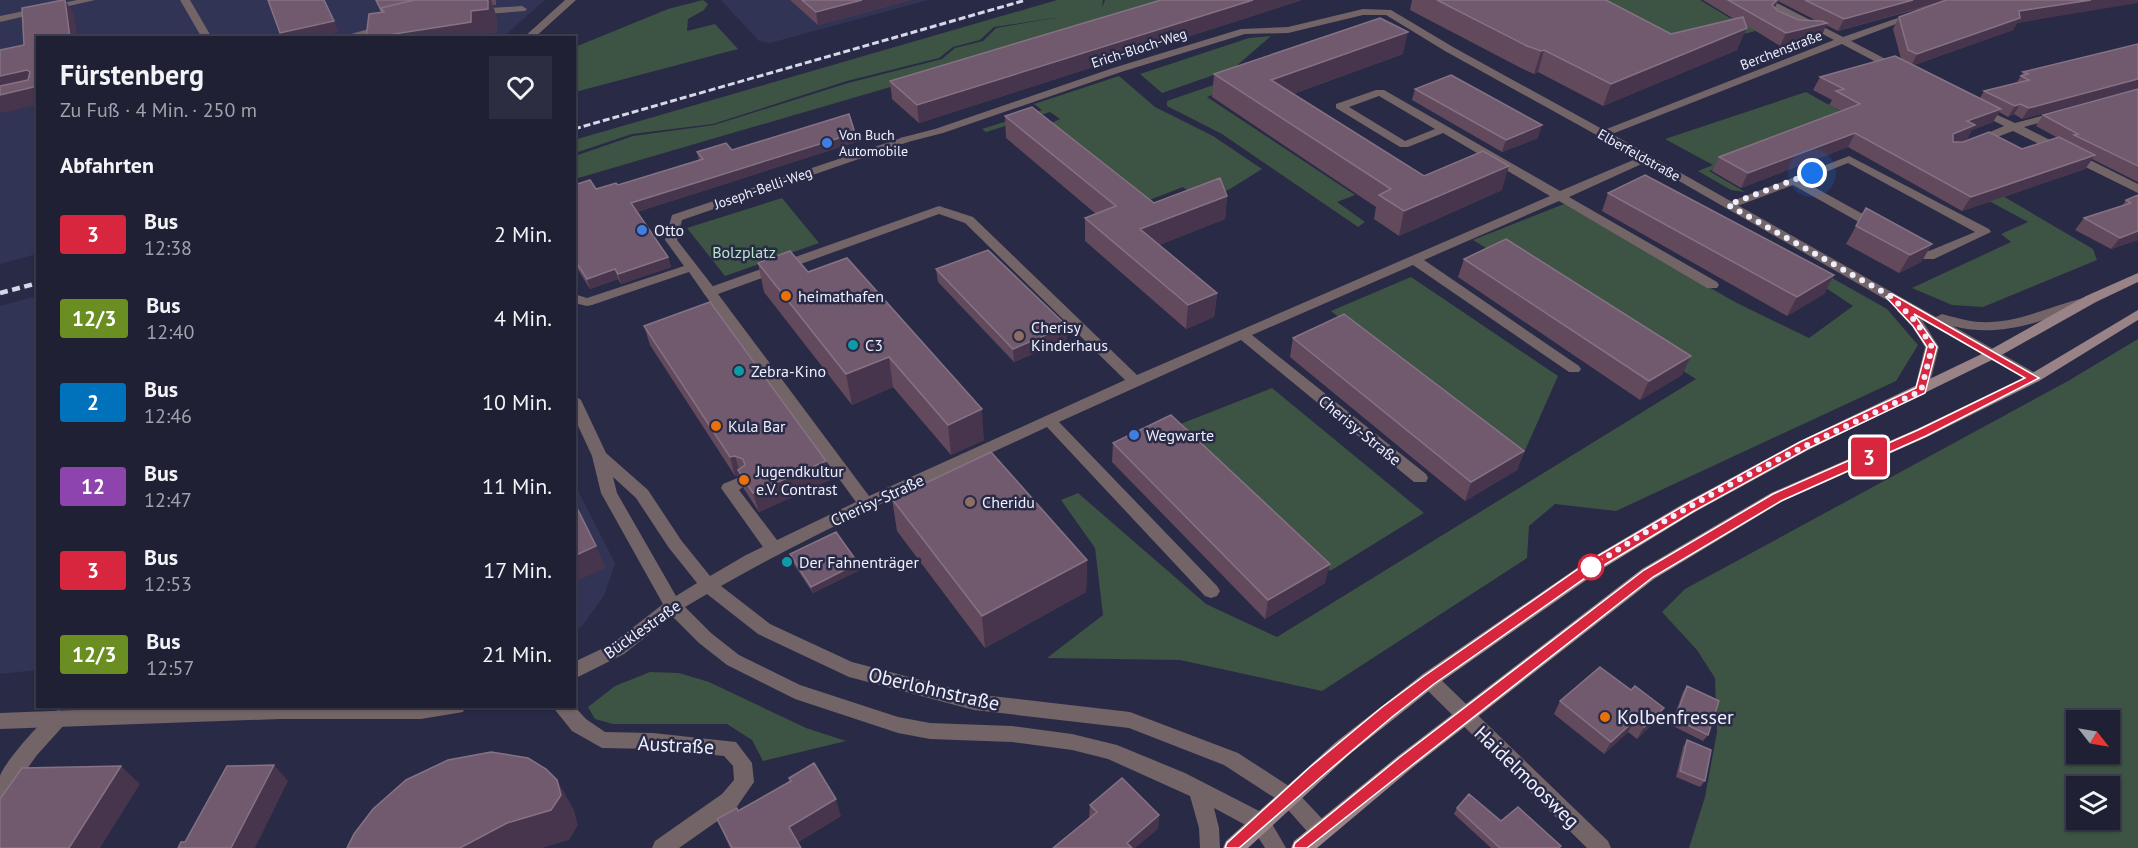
<!DOCTYPE html>
<html lang="de">
<meta charset="utf-8">
<style>
body{margin:0;font-family:"PT Sans",sans-serif;background:#2c2d40;color:#f1f3f6;height:100vh;display:flex;flex-direction:column;font-size:22px;white-space:nowrap}
*{box-sizing:border-box;margin:0}
p{font-size:20px;color:#a1a3ac}
.icon{flex:none;width:33px;height:33px;fill:none;stroke:currentColor;stroke-width:2;stroke-linecap:round;stroke-linejoin:round}
.map{position:relative;flex:1;overflow:hidden}
.side{position:absolute;left:36px;top:36px;width:540px;height:672px;display:flex;flex-direction:column;background:#1f2034;border-radius:0px;box-shadow:0 2px 4px #0004,0 0 0 2px #3c3e4f}
.side>*{flex:none}
.badge{padding:0 12px;border-radius:4px;font-size:21px;line-height:39px}
.needle{width:39px;rotate:121deg}
.fabs{position:absolute;left:2066px;top:710px;display:grid;gap:12px}
.fabs a{display:grid;place-items:center;width:54px;height:54px;border-radius:0px;background:#1f2034;box-shadow:0 2px 4px #0004,0 0 0 2px #3c3e4f;font-size:30px}
.you{position:absolute;width:30px;height:30px;margin:-15px;border:4px solid #fff;border-radius:50%;background:#1a73e8;box-shadow:0 0 0 9px #1a73e833}
.map>.badge{position:absolute;translate:-50% -50%;box-shadow:0 0 0 3px #fff}
h2{padding:0 24px;font-size:22px;line-height:54px}
.round{display:grid;place-items:center;flex:none;width:63px;height:63px;border-radius:0px;background:#2c2d40}
.head{display:flex;align-items:center;justify-content:space-between;height:102px;padding:0 24px}
h1{font-size:28px;font-weight:600;line-height:45px}
ul{padding:0;list-style:none}
li{display:flex;align-items:center;gap:18px;height:84px;padding:0 24px}
li div{flex:1}
li b{display:block;font-size:22px}
li em{font-style:normal}
li .badge{min-width:66px;font-weight:700;text-align:center}
.map>svg:first-child{display:block}
</style>
<div class="map">
<svg width="2138" height="848" viewBox="0 0 2138 848">
<rect width="100%" height="100%" fill="#292a46"/>
<!-- built -->
<path fill="#323455" d="M0 0H545L503 37 38 38 37 254 0 264Z
M721 0H928L770 43 759 41Z
M37 296V670L0 674V306Z
M574 483 615 563 604 596 581 627 575 631Z"/>
<!-- green -->
<path fill="#3d5343" fill-rule="evenodd" d="M703 0 708 4 704 10 688 19 687 31 715 24 738 49 575 92V47L668 9Z
M1057 0H1103L1102 8 1105 0H1188L575 179V156L633 136 714 125 848 83 942 59 955 48 983 41 996 28 1061 17 994 27 980 40 953 47 939 58 847 81 713 124 632 134 575 153 574 140Z
M1590 0H1700L1730 18 1741 16 1764 29 1665 53Z
M1271 36 1234 68 1162 93 1140 74 1249 38Z
M1119 76 1155 107 1213 136 1262 169 1230 189 1200 201 1183 187 1147 201 1049 124 1060 119 1050 112 986 132 982 129 1042 110 1034 104Z
M1225 81 1234 87 1207 97 1355 195 1337 202 1365 222 1358 227 1222 134 1167 106V101Z
M1806 92 1970 184 1979 182 2093 249 2097 260 1983 307 1952 305 1912 288 2011 242 2001 234 2028 222 1839 120 1709 171 1745 192 1731 190 1698 171 1713 165 1665 139Z
M782 198 819 243 725 276 687 228Z
M1564 204 1735 302 1809 338 1853 306 1811 278 1825 274 1887 309 1918 345 1896 381 1616 511 1555 504 1529 526 1527 558 1322 691 1180 660 1047 658 1103 615 1095 548 1061 500 1078 493 1206 604 1277 637 1696 379 1473 240Z
M1411 277 1558 376 1519 464 1331 311Z
M2138 339V848H1689L1705 797 1717 732 1715 678 1697 650 1662 612 1685 589 2068 381ZM2076 720H2109V753H2076ZM2076 786H2109V819H2076Z
M1272 388 1424 513 1330 571 1178 425Z
M650 672 679 673 709 682 806 728 846 741 763 761 752 740 727 724H613L595 719 588 707 615 686Z"/>
<g fill="none" stroke-linecap="round" stroke-linejoin="round">
<!-- lane -->
<path fill="#736467" fill-rule="evenodd" d="M904 137 910 140 908 142 682 220 677 240 715 289 717 292 715 295H705L689 272 592 305 587 306 574 303V294L587 298 684 266 665 240 672 215Z
M1849 156 1989 229 1991 232 1934 259H1924L1902 245 1908 241 1929 251 1975 232 1848 163 1803 181 1881 224 1883 227 1881 230H1873L1793 185 1732 208 1728 209 1722 205Z
M740 477 746 479 748 483 739 490 780 544 782 549 780 554 774 555 768 554 721 488 723 484Z
M58 710 65 712 67 718 65 724 37 755 7 797 0 800C0 793 0 784 0 776 3 764 46 714 58 710Z"/>
<!-- street -->
<path fill="#736467" fill-rule="evenodd" d="M77 0H95L0 22V16Z
M180 0H190L212 38H202Z
M565 0H576L534 38H523Z
M1759 0H1771L1843 37 1912 13 1920 15 1851 41 1901 67V71H1893L1842 44 1612 134 1936 317 1942 314C1954 317 1966 321 1979 322 2016 324 2048 307 2083 298L2088 299 2090 302 2088 305C2045 320 1999 339 1953 326L2039 375 2041 378 2039 381H2029L1922 320 1939 347 1928 391 1921 396 1916 394 1914 391 1925 347 1912 326 1897 311V306L1646 162 1569 197 1717 282 1719 285 1717 288H1707L1559 201 1424 260 1579 366 1581 369 1579 372H1569L1413 265 1252 335 1426 474 1428 478 1426 482H1414L1241 340 1059 422 1217 586 1220 591 1217 596 1211 598 1205 596 1047 427C938 478 826 526 721 586L770 624 852 662 974 694 1130 712 1238 753 1295 790 1327 824 1330 831 1327 838 1320 841 1313 838 1281 802 1224 765 1129 728 974 710 849 677 758 634 707 594 685 607 711 633 739 655 800 685 898 717 930 723 1012 726 1072 734 1117 745 1185 773 1267 815 1286 848H1265L1253 829 1214 808 1219 828 1220 848H1200L1199 828 1190 796 1108 759 1072 750 1012 742 930 739 898 733 795 699 727 665 699 643 672 616 624 654 574 679V662L612 644 663 604 601 493 592 456 574 417V395L581 400 606 453 648 490 681 540 710 576 746 555 856 502 705 295 703 292 705 289 939 206 973 217 1137 375 1550 196 1443 133 1408 147H1400L1336 108V104L1376 90H1384L1560 191 1638 158 1445 51 1386 15H1363L1288 33 1245 34 1121 72 943 133 904 143 898 140 900 138 935 129 1113 68 1241 29 1288 27 1363 9 1391 10 1453 47 1604 130 1834 40ZM1379 96 1435 129 1405 141 1349 107ZM939 214 965 223 1125 380 869 496 718 294ZM613 477 636 498 669 548 697 583 676 596 617 493Z
M522 6 527 9 525 11 474 15 469 12 474 9Z
M386 24 389 25V29L356 38H337Z
M1978 106 2015 123 2060 111 2064 112V116L2024 127 2138 184V193L2013 131 1979 144H1971V140L2004 126 1974 111V107Z
M1429 672 1435 674 1608 841 1611 848H1587L1423 686 1420 680 1423 674Z
M177 706H465L463 712 421 719H280L0 729V713Z
M552 706H574L586 719 605 732 653 733 736 742 752 763 754 782 736 808 679 848H652L655 841 722 794 734 780 733 766 724 756 653 749 602 748 572 731Z"/>
<!-- secondary -->
<path fill="#998387" fill-rule="evenodd" d="M2138 273V282L2096 302 1998 357 1810 449 1695 512 1602 569 1435 686 1350 754 1248 848H1223L1226 841 1336 742 1423 674 1590 559 1683 504 1800 441 1988 351 2086 296Z
M2138 310V320L2039 381 1927 437 1783 501 1654 579 1412 768 1317 848H1291L1294 841 1398 756 1642 569 1771 493 1917 429 2029 375Z"/>
<!-- rail-far1 -->
<path stroke="#d6d8e9" stroke-width="3" stroke-dasharray="7 3" stroke-linecap="butt" d="M574 129 1026 0"/>
<!-- rail -->
<path stroke="#d6d8e9" stroke-width="4.5" stroke-dasharray="8 4.5" stroke-linecap="butt" d="M0 293 38 283"/>
</g>
<!-- wall -->
<path fill="#63495c" fill-rule="evenodd" d="M375 0H496V5H493L496 15 497 32 480 35 381 12Z
M790 0H911L818 25Z
M1161 0H1302L919 123 892 99 890 81Z
M1412 0H1606L1671 34 1734 19 1703 0H2138L2017 23 2013 30 1914 65 1980 98 1984 91 2017 82 2023 72 2138 44V88L2022 119 2014 114 2008 117 1999 112 1993 122 1972 130 1967 139 1960 142 2022 149 2058 138 2036 126 2043 115 2138 89V182L2092 159 2085 169 1962 211 1848 147 1741 188 1712 171 1719 157 1841 111 1829 105 1832 100 1813 90 1820 77 1901 59 1893 29 1899 17 1936 4 1838 31 1826 25 1822 35 1780 46 1746 25 1737 50 1603 106 1538 72 1534 74 1521 68 1410 10ZM1778 1 1817 21 1799 20 1778 11 1775 8Z
M1403 54 1293 94 1424 176 1502 190 1399 236 1374 219 1376 207 1212 97 1214 74Z
M1415 89 1538 138 1502 152 1412 100Z
M1005 116 1154 203 1227 196 1225 219 1159 245 1217 293 1214 317 1186 329 1085 241V218L1096 214 1006 138Z
M855 133 856 142 637 212 668 257 671 267 621 284 618 279 590 289 574 263V185L596 189 618 185 699 160 697 152 732 150Z
M1608 193 1834 275 1824 294 1787 316 1602 211Z
M2138 195V240L2111 249 2075 230 2084 218 2122 206 2126 200Z
M1866 208 1932 244 1921 262 1899 273 1846 244Z
M1464 259 1682 375 1640 400 1458 277Z
M758 263 808 272 984 440 951 455 893 387 852 405 764 292Z
M936 269 1067 339 1014 362 938 282Z
M644 326 826 461 830 480 759 512 744 489 740 475 735 476 650 345Z
M1293 338 1524 451 1517 470 1465 501 1290 357Z
M1113 443 1325 583 1265 619 1112 462Z
M892 499 1087 560 1086 592 985 648 897 531Z
M790 554 860 570 813 593 791 560Z
M1687 686 1708 735 1703 741 1671 725 1683 692Z
M1631 690 1664 708 1656 720 1637 739 1628 732 1604 754 1554 714 1560 701Z
M1687 740 1705 781 1700 787 1676 777 1683 747Z
M789 778 841 816 798 842 801 848H730L717 819 738 811 790 781Z
M1090 805 1159 815 1158 829 1089 818Z
M1457 808 1501 821 1560 848H1491L1454 814Z"/>
<!-- shaded-wall -->
<path fill="#46354c" d="M65 0 74 14 78 38H70Z
M488 0H491L496 15 497 32 480 35V38H382L381 36 471 11Z
M862 0H911L818 25 816 12Z
M1253 0H1302L919 123 917 105Z
M1777 0H1778L1774 10 1772 5Z
M1913 0H1944L1943 1 1838 31 1844 19Z
M2091 0H2138V3L2017 23 2013 30 1911 66 1917 54 2019 11Z
M334 21 339 32 313 38H282L280 33Z
M1827 23 1822 35 1780 46 1786 33Z
M1747 28 1737 50 1603 106 1611 84Z
M1408 32 1403 54 1268 103 1271 80Z
M1544 50 1538 72 1534 74 1541 51Z
M27 70 38 86 0 94V76Z
M2138 79V88L2022 119 2029 108Z
M38 86V105L0 113V95Z
M2020 104 2014 114 2008 117 2015 106Z
M2001 109 1993 122 1972 130 1967 139 1945 148 1953 134 1967 121Z
M1542 125 1538 138 1502 152 1506 140Z
M855 133 856 142 634 213 631 203Z
M1855 133 1848 147 1741 188 1748 173Z
M2095 155 2085 169 1962 211 1971 197Z
M1509 166 1502 190 1399 236 1404 211Z
M1227 196 1225 219 1139 253 1140 229Z
M2138 231V240L2111 249 2120 238Z
M1932 244 1921 262 1899 273 1910 255Z
M668 257 671 267 621 284 618 274Z
M615 269 618 279 590 289 587 279Z
M1834 275 1824 294 1787 316 1797 297Z
M1217 293 1214 317 1186 329 1188 305Z
M1067 326V339L1014 362 1013 349Z
M1691 356 1682 375 1640 400 1649 381Z
M889 357 893 387 852 405 846 374Z
M982 409 984 440 951 455 948 425Z
M1524 451 1517 470 1465 501 1471 482Z
M735 456 740 473 738 470 740 475 735 476 730 457Z
M826 461 830 480 759 512 753 493Z
M596 546 606 568 574 582V556Z
M1087 560 1086 592 985 648 982 616Z
M858 563 860 570 813 593 811 587Z
M1330 564 1325 583 1265 619 1268 600Z
M1664 708 1656 720 1637 739 1644 727Z
M1635 720 1628 732 1604 754 1611 742Z
M274 765 288 781 255 848H231Z
M121 766 140 784 100 848H69Z
M557 780 574 810 578 825 569 840 542 848H460Z
M836 799 841 816 795 844 789 827Z
M1159 815 1158 829 1135 848H1126L1127 843Z"/>
<!-- building -->
<path fill="#725a6e" stroke="#857284" stroke-width="1.5" d="M63 0H65L70 38H38V86L0 95V86L28 80 30 72 27 70 0 76V50L24 45 22 8Z
M268 0H324L334 21 280 33Z
M376 0H414L381 8 383 12H382Z
M414 0H488V9L471 11V22L381 36 382 38H366L369 14 384 12 381 8Z
M802 0H862L816 12Z
M1161 0H1253L917 105 890 81Z
M1437 0H1606L1671 34 1743 17 1747 28 1611 84 1544 50 1541 51 1527 46Z
M1728 0H1777L1772 5 1778 11 1799 20 1822 21 1827 23 1786 33Z
M1805 0H1913L1844 19Z
M1946 0H2091L2019 11 2020 18 1917 54 1908 50 1899 17Z
M1380 18 1408 32 1271 80 1424 176 1483 151 1509 166 1404 211 1379 195 1391 189 1214 74Z
M2138 44V79L2029 108 2020 104 2015 106 1984 91 2029 80 2021 76 2028 74 2023 72Z
M1895 56 2001 109 1967 121 1975 125 1953 134V142H1963L1989 132 2022 149 2059 137 2095 155 1971 197 1855 133 1748 173 1719 157 1860 104 1836 91 1844 89 1820 77Z
M1451 75 1542 125 1506 140 1415 89Z
M2138 89V166L2074 135 2078 134 2043 115Z
M1032 107 1154 203 1220 178 1227 196 1140 229 1217 293 1188 305 1085 218 1116 206 1005 116Z
M849 114 855 133 631 203 668 257 618 274 615 269 587 279 574 259V185L590 180 596 189 616 183 618 185 703 159 697 152 726 143 732 150Z
M1645 175 1834 275 1797 297 1608 193Z
M2138 195V231L2120 238 2084 218 2131 203 2126 200Z
M1866 208 1932 244 1910 255 1856 226Z
M1506 239 1691 356 1649 381 1464 259Z
M988 250 1067 326 1013 349 936 269Z
M790 251 808 272 847 258 982 409 948 425 889 357 846 374 758 263Z
M710 302 826 461 753 493 738 470 745 465 743 459 735 456 730 457 644 326Z
M1344 314 1524 451 1471 482 1293 338Z
M1171 415 1330 564 1268 600 1113 443Z
M991 452 1087 560 982 616 892 499Z
M574 502 596 546 574 556Z
M836 532 858 563 811 587 790 554Z
M1600 667 1631 690 1635 686 1664 708 1644 727 1635 720 1611 742 1560 701Z
M1687 686 1719 701 1708 735 1675 719Z
M1687 740 1711 750 1705 781 1680 771Z
M491 752 528 758 546 769 557 780 561 795 551 810 507 823 460 848H347L354 834 373 809 406 780 448 760Z
M814 763 836 799 789 827 801 848H732L717 819 737 808 738 811 791 781 789 778Z
M274 765 231 848H178L181 842H185L227 766Z
M121 766 69 848H0V799L22 768Z
M1122 778 1159 815 1127 843 1132 848H1053L1097 812 1090 805Z
M1469 794 1501 821 1518 807 1561 846 1559 848H1500L1457 808Z"/>
<!-- line -->
<path fill="#d7263d" stroke="#fff" stroke-width="1.5" d="M1892 294 2039 378 1926 436 1781 501 1653 577 1411 766 1307 848H1293L1295 843 1400 757 1644 570 1773 494 1918 430 2025 378 1914 314 1937 347 1925 393 1809 448 1694 511 1601 567 1434 684 1392 717 1321 777 1239 848H1225L1227 843 1310 767 1381 708 1424 676 1591 560 1685 505 1800 442 1916 388 1927 347 1913 326 1886 297Z"/>
<g fill="none" stroke-linecap="round" stroke-linejoin="round">
<!-- walk -->
<path stroke="#edeffe" stroke-width="6" stroke-dasharray="0 10.8" d="M1591 567C1695 498 1808 443 1921 391L1932 347 1917 323 1892 297 1728 205 1812 173"/>
</g>
<!-- markers -->
<g fill="#3f7fe0" stroke="#292a46" stroke-width="2">
<circle cx="827" cy="143" r="6"/>
<circle cx="642" cy="230" r="6"/>
<circle cx="1134" cy="435" r="6"/>
</g>
<g fill="#e8710a" stroke="#292a46" stroke-width="2">
<circle cx="786" cy="296" r="6"/>
<circle cx="716" cy="426" r="6"/>
<circle cx="744" cy="480" r="6"/>
<circle cx="1605" cy="717" r="6"/>
</g>
<g fill="#8d6e63" stroke="#292a46" stroke-width="2">
<circle cx="1019" cy="336" r="6"/>
<circle cx="970" cy="502" r="6"/>
</g>
<g fill="#0f9aa8" stroke="#292a46" stroke-width="2">
<circle cx="853" cy="345" r="6"/>
<circle cx="739" cy="371" r="6"/>
<circle cx="787" cy="562" r="6"/>
</g>
<circle fill="#fff" stroke="#d7263d" stroke-width="3" cx="1591" cy="567" r="12"/>
<g text-anchor="middle" stroke-width="5" stroke-linejoin="round" paint-order="stroke">
<!-- far-street labels -->
<g font-size="14" fill="#edeffe" stroke="#292a46">
<text transform="translate(1139 48) rotate(-18)" y="5">Erich-Bloch-Weg</text>
<text transform="translate(1781 50) rotate(-21)" y="5">Berchenstraße</text>
<text transform="translate(1639 155) rotate(29)" y="5">Elberfeldstraße</text>
<text transform="translate(763 188) rotate(-19)" y="5">Joseph-Belli-Weg</text>
</g>
<!-- far-poi labels -->
<g font-size="14" fill="#edeffe" stroke="#292a46" text-anchor="start">
<text x="839" y="140">Von Buch<tspan x="839" dy="16">Automobile</tspan></text>
</g>
<!-- poi labels -->
<g font-size="16" fill="#edeffe" stroke="#292a46" text-anchor="start">
<text x="654" y="236">Otto</text>
<text x="798" y="302">heimathafen</text>
<text x="1031" y="333">Cherisy<tspan x="1031" dy="18">Kinderhaus</tspan></text>
<text x="865" y="351">C3</text>
<text x="751" y="377">Zebra-Kino</text>
<text x="728" y="432">Kula Bar</text>
<text x="1146" y="441">Wegwarte</text>
<text x="756" y="477">Jugendkultur<tspan x="756" dy="18">e.V. Contrast</tspan></text>
<text x="982" y="508">Cheridu</text>
<text x="799" y="568">Der Fahnenträger</text>
</g>
<!-- park labels -->
<g font-size="16" fill="#b6e8c4" stroke="#292a46">
<text x="744" y="258">Bolzplatz</text>
</g>
<!-- street labels -->
<g font-size="16" fill="#edeffe" stroke="#292a46">
<text transform="translate(1360 430) rotate(39)" y="6">Cherisy-Straße</text>
<text transform="translate(877 500) rotate(-25)" y="6">Cherisy-Straße</text>
<text transform="translate(642 629) rotate(-35)" y="6">Bücklestraße</text>
</g>
<!-- near-street labels -->
<g font-size="20" fill="#edeffe" stroke="#292a46">
<text transform="translate(934 689) rotate(13)" y="7">Oberlohnstraße</text>
<text transform="translate(676 745) rotate(3)" y="7">Austraße</text>
<text transform="translate(1527 777) rotate(44)" y="7">Haidelmoosweg</text>
</g>
<!-- near-poi labels -->
<g font-size="20" fill="#edeffe" stroke="#292a46" text-anchor="start">
<text x="1617" y="724">Kolbenfresser</text>
</g>
</g>
</svg>
<div class="fabs">
<a><svg class="needle" viewBox="-14 -14 28 28"><path d="M0-13l5 13h-10z" fill="#e53935"/><path d="M0 13l5-13h-10z" fill="#a1a3ac"/></svg></a>
<a><svg class="icon" aria-label="layers" viewBox="0 0 24 24"><path d="M12 4l9 5-9 5-9-5zM3 14l9 5 9-5"/></svg></a>
</div>
<div class="you" style="left:1812px;top:173px"></div>
<b class="badge" style="left:1869px;top:457px;background:#d7263d;color:#fff">3</b>
<section class="side">
<div class="head"><div><h1>Fürstenberg</h1><p>Zu Fuß · 4 Min. · 250 m</p></div><a class="round"><svg class="icon" aria-label="heart" viewBox="0 0 24 24"><path d="M12 20l-8-8c-3-5 5-10 8-4 3-6 11-1 8 4z"/></svg></a></div>
<h2>Abfahrten</h2>
<ul>
<li><span class="badge" style="background:#d7263d;color:#fff">3</span><div><b>Bus</b><p>12:38</p></div><em>2 Min.</em></li>
<li><span class="badge" style="background:#6b8e23;color:#fff">12/3</span><div><b>Bus</b><p>12:40</p></div><em>4 Min.</em></li>
<li><span class="badge" style="background:#0072bc;color:#fff">2</span><div><b>Bus</b><p>12:46</p></div><em>10 Min.</em></li>
<li><span class="badge" style="background:#8e44ad;color:#fff">12</span><div><b>Bus</b><p>12:47</p></div><em>11 Min.</em></li>
<li><span class="badge" style="background:#d7263d;color:#fff">3</span><div><b>Bus</b><p>12:53</p></div><em>17 Min.</em></li>
<li><span class="badge" style="background:#6b8e23;color:#fff">12/3</span><div><b>Bus</b><p>12:57</p></div><em>21 Min.</em></li>
</ul>
</section>
</div>
